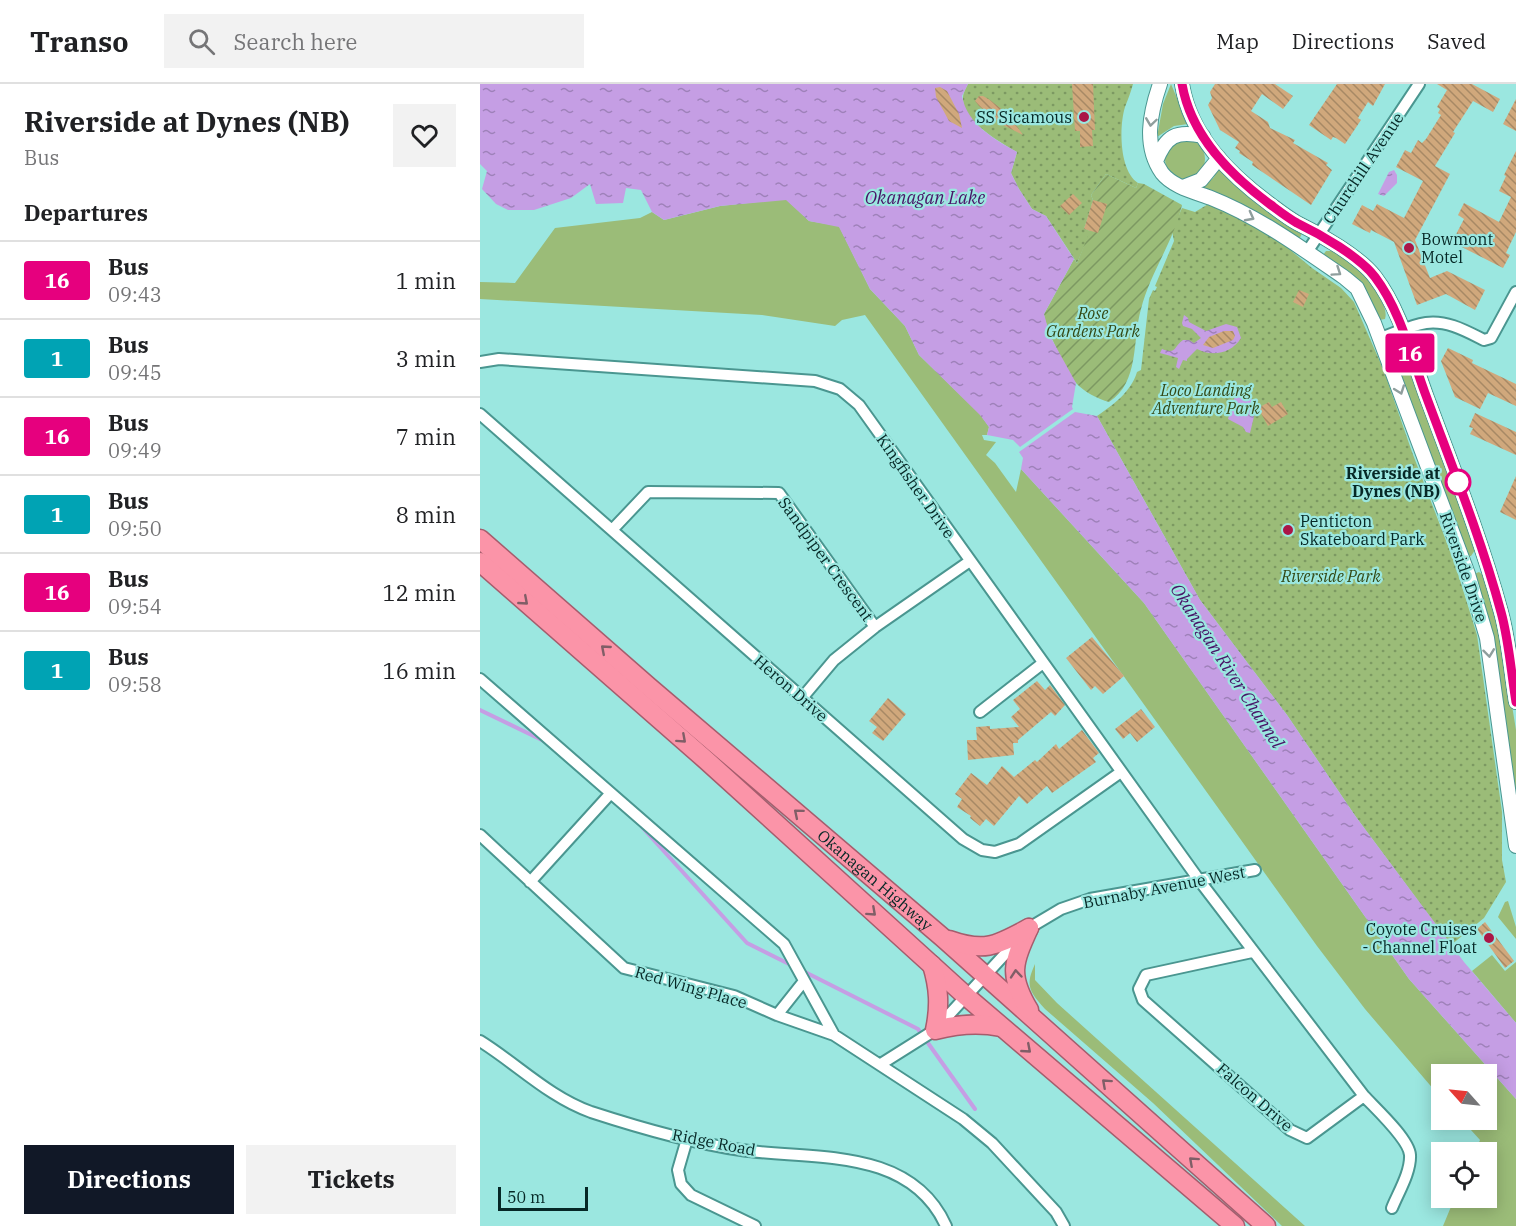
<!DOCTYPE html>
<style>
body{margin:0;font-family:"IBM Plex Serif",serif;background:#f2f2f2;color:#202124;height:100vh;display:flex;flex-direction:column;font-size:22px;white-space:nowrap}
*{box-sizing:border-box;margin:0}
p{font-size:20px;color:#757577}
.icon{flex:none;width:33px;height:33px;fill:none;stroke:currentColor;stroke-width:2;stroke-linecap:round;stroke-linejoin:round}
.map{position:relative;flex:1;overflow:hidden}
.details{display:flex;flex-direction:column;background:#fff;width:480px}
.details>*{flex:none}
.badge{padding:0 12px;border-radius:4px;font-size:21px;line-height:39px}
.needle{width:39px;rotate:297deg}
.fabs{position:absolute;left:951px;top:980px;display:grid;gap:12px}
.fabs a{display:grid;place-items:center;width:66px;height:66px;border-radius:0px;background:#fff;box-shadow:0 3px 15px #0003;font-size:30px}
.scale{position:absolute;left:18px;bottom:15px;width:90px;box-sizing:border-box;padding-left:6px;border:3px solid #062826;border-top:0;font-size:16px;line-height:21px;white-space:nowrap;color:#062826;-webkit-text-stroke:4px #9be7e0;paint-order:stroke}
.map>.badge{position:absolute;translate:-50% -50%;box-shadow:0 0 0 3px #fff}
h2{padding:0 24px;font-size:22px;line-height:54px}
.round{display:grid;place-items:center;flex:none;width:63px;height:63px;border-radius:0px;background:#f2f2f2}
.headline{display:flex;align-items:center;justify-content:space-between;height:102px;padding:0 24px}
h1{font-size:28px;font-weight:800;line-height:45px}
.cta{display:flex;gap:12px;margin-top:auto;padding:12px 24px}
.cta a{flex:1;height:69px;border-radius:0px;background:#111827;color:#fff;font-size:24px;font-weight:800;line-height:69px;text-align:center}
.cta a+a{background:#f2f2f2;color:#202124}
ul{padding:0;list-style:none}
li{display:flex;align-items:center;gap:18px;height:78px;padding:0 24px;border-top:2px solid #e0e0e0}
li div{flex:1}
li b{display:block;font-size:22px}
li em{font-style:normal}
li .badge{min-width:66px;font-weight:700;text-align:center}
header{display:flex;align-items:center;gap:36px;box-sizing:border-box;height:84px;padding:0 30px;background:#fff;border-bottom:2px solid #e0e0e0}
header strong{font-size:28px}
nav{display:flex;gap:33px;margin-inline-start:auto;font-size:21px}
.search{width:420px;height:54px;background:#f2f2f2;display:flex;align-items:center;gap:15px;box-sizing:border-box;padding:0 21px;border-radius:0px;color:#757577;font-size:22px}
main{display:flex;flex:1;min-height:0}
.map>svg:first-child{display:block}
</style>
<header>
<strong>Transo</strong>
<div class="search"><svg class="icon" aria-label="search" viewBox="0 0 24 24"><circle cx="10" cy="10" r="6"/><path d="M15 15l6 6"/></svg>Search here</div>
<nav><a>Map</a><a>Directions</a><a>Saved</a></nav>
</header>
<main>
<section class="details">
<div class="headline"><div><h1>Riverside at Dynes (NB)</h1><p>Bus</p></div><a class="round"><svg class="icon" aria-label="heart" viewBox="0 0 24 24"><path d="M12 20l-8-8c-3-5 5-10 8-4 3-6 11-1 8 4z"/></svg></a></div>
<h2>Departures</h2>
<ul>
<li><span class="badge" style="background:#e6007e;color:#fff">16</span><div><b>Bus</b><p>09:43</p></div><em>1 min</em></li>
<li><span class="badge" style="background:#00a3b4;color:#fff">1</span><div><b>Bus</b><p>09:45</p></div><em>3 min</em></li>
<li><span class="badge" style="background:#e6007e;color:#fff">16</span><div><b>Bus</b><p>09:49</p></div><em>7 min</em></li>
<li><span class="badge" style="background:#00a3b4;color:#fff">1</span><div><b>Bus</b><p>09:50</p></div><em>8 min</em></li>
<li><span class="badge" style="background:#e6007e;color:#fff">16</span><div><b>Bus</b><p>09:54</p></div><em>12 min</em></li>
<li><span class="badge" style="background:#00a3b4;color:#fff">1</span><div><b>Bus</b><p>09:58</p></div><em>16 min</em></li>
</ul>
<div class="cta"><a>Directions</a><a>Tickets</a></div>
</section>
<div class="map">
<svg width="1036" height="1142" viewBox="0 0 1036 1142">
<defs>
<pattern id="park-dots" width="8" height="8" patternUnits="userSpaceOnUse" patternTransform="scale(1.5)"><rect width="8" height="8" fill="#9bbc78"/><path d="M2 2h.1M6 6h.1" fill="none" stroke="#7c9962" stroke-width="1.8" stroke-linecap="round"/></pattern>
<pattern id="garden-furrows" width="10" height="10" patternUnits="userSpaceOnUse" patternTransform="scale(1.5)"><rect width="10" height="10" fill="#9bbc78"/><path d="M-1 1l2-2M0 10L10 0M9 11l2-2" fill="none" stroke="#7c9962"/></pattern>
<pattern id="water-ripples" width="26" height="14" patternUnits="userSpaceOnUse" patternTransform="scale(1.5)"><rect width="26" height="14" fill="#c59ee4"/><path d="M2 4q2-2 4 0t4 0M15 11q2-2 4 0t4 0" fill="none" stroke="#9e81b9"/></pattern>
<pattern id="building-back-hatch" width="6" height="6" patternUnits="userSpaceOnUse" patternTransform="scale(1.5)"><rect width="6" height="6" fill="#d0a87c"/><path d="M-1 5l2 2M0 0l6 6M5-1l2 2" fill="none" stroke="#a78965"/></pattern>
</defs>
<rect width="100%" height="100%" fill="#9be7e0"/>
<!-- grass -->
<path fill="#9bbc78" d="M691 0 708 40 694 42 677 53 683 20Z
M685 75a20 20 0 1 1 40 0a20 20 0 1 1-40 0Z
M738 82 822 149 819 156 721 106 734 93Z
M306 115 329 137 359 142 390 205 425 242 439 271 500 330 509 343 507 351H502L504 356 516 358 506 371 515 379 536 408 541 385 664 519 929 895 1036 1015V1142H963L975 1113H1006V1068H995L1000 1056 981 1035H1006V990H962L961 1014 885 925 837 862 385 231 362 236 355 242 282 231 0 215V198L35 199 75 144 160 134 172 128 184 136 240 122Z
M846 167H852C873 180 892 192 902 217 904 223 907 228 905 235L899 236 843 171Z
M919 266 923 270 971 390 995 466 991 472H988L912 269Z
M999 488 1004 492 1017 530 1036 646V729L994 490Z
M1028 817 1036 843V855L1018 833 1025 818Z
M1012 871 1025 887 1036 878V939L992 887Z
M555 880V896L577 919 825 1142H802L673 1019 565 925C549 907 545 902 555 880Z"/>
<!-- park -->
<path fill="url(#park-dots)" d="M488 0H653C651 8 648 15 645 23 639 42 639 87 658 99L656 104 626 90 611 111 613 116 604 145 611 147 597 179 566 132 552 125 539 105 531 89 537 68C520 58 482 37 483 14 483 9 486 4 488 0Z
M730 119 797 155 832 184 861 204 874 218 904 287 932 368 975 480 997 551 1022 728V776L1026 798 1004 834 971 861 876 733 807 631 720 516 617 332C633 321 651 308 657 288L661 286 669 215 673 206 675 207 677 203 675 202 694 157 692 147 702 124 715 128Z"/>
<!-- garden -->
<path fill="url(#garden-furrows)" d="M626 90 656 104 658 99 664 100 702 121C694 157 670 189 661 225 652 256 660 298 629 318 618 315 604 308 596 299 587 289 565 243 564 230L594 175 597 179 610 147 604 145 613 116 611 111Z"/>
<!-- water -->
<path fill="url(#water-ripples)" d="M0 0H488L482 12C487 40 514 55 537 68L531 89 539 105 552 125 566 132 594 175 564 230 570 252 596 299 592 323 593 325 540 363 533 356 507 351 509 343 500 331 439 271 425 242 390 205 359 143 329 137 306 116 240 122 184 136 172 128 161 106 146 104 143 119 116 120 110 100 91 114 54 126H28L16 120 2 105 7 87 0 80Z
M914 86 917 91V99L904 112 898 110 909 88Z
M704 231 708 234 709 238 726 247 746 240 757 243 761 254C751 270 732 273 717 265L707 275V277L703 276 699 285 696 283 698 274 680 269 682 265C697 271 693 263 703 256H709L714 259 721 254 712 245 703 242 702 239Z
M758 302 777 320 770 349 766 348 763 343 748 335Z
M595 328 617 332 720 516 807 631 876 733 984 878 1036 939V1015L929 895 664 519 541 385 543 374 539 368Z"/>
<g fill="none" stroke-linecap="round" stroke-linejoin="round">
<!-- stream -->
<path stroke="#c59ee4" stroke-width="4" d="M0 626 66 658
M97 673 109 684
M162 743 267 859 313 882
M323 887 438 945 495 1025"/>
</g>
<!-- building -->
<path fill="url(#building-back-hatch)" d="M592 0H613L615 46H612L613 62 600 63V47H595Z
M735 0H795L813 12 803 25 782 10 771 27 788 38 790 44 815 56 813 59 848 79 846 81 852 86 831 121 772 81 773 78 759 69 760 67 755 64 759 58 740 46 728 21 732 14 730 8Z
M857 0H905L893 22 888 18 878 34 881 36 865 60 856 54 853 53 851 56 829 41Z
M957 0H992L1020 15 1013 28 993 17 973 48 975 49 955 82 970 90 935 156 950 194 967 187 1005 206 995 226 966 210 937 221 914 158 891 146 890 149 872 140 882 121 893 127 897 120 924 134 943 97 916 83 925 66 931 69 938 56 942 59 946 55 961 31 958 29 960 25 957 23 967 6Z
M460 3 467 7 479 30 482 44 469 37 456 13 455 4Z
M499 12H503L510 16 529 31 543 51 523 41 499 22 495 17Z
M1036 15V47L1023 40Z
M1036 67V148L1026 169 1030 171 1023 184 972 158 984 135 978 131 984 119 1019 138 1031 113 1019 107 1026 92 1024 91Z
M593 110 602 119 589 131 580 122Z
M613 116 627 120 618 149 604 145Z
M819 206 829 210 823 223 813 218Z
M744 247H753L755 252 753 256 733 264 723 261 729 253Z
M968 264 993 276 992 279 1036 300V322L1008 309 1000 325 975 313 961 277Z
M789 318 792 323 801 318 808 330 788 342 778 324Z
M995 329 1036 348V371L990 350 993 344 989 343Z
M1036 392V436L1020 428Z
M612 553 644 592 623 610 615 602 611 606 586 574Z
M557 597 565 606 570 601 585 621 575 632 571 628 538 656V659H533L534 671 488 676 487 656H497L496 643 510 642V645L539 643 531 633 540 625 533 616Z
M408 614 426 630 403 657 392 649 397 643 389 637Z
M661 625 675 643 657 658 650 649 643 655 635 645Z
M602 646 619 669 613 674 616 678 572 709 567 702 547 720 539 712 514 742 506 735 500 742 490 734 491 732 477 723 482 715 475 710 491 689 507 701 522 682 534 693 555 676 557 678 576 660 579 665Z
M1005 838 1034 877 1025 884 997 845Z"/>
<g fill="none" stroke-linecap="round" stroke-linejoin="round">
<!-- minor casing -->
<g stroke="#4a9690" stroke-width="14">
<path id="minor" d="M827 168 939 0
M901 254C915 249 931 241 946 239 967 236 986 247 1004 256L1011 254 1036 208
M0 278 19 275 335 297 360 305 379 321 719 796 884 1012 827 1054 810 1046 663 916 659 905 666 891 772 868
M0 330 483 755 502 766 515 768 539 760 641 688
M132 446 168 408 299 409 395 543
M0 595 304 860 354 951
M322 614 354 576 395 543 490 477
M500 628 563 579
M0 751 144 884 254 912 297 931 354 951 483 1035 512 1059 576 1128 584 1142
M50 798 130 710
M297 931 324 897
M0 957C37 980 69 1013 111 1028 157 1043 212 1059 261 1066 332 1076 430 1062 466 1142
M401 980 455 946 549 844 581 825 610 815 775 786
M884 1012C895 1024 929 1055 930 1071 931 1088 918 1109 912 1124
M207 1055 198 1086 201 1100 211 1111 275 1142"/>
</g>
<!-- tertiary casing -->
<g stroke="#4a9690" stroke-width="16">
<path id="tertiary" d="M680 0C670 29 663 62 682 89 693 103 715 108 731 114 779 133 823 165 865 194L877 204 894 239 988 490 1007 554 1036 762
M702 0C710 52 750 91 791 121 799 127 808 134 817 139 840 150 880 173 895 193 921 227 932 274 947 314 973 384 1001 455 1021 528 1029 557 1031 588 1036 618
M676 77C686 52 696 46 723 52
M703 103 721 96 739 74"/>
</g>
<!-- trunk casing -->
<g stroke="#a55d6d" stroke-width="21">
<g id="trunk">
<path id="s1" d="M0 455 169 603 462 853 786 1142"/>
<path d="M0 478 226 676 487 913 755 1142"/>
<path d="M549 844C533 879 528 891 549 926"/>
<path d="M469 856C506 869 517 861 549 844"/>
<path d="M452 881C459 904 460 922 455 946 478 940 498 938 521 943"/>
</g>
</g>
<!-- minor -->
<use href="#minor" stroke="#fff" stroke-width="10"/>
<!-- tertiary -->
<use href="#tertiary" stroke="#fff" stroke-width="14"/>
<!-- trunk -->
<use href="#trunk" stroke="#fb94a8" stroke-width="18"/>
</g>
<!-- one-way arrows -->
<defs><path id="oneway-chevron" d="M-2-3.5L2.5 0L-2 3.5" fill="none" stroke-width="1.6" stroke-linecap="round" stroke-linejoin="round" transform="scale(1.5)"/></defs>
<g stroke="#8f9e9d">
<use href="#oneway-chevron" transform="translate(671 38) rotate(98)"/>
<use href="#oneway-chevron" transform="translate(770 133) rotate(28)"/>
<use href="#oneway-chevron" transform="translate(857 188) rotate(34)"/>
<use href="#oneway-chevron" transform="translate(920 306) rotate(70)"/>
<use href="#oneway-chevron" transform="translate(1009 569) rotate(83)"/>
</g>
<g stroke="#805e67">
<use href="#oneway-chevron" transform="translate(44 517) rotate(41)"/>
<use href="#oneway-chevron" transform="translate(125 565) rotate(-139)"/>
<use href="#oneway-chevron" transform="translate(202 655) rotate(42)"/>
<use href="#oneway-chevron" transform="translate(318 729) rotate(-140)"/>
<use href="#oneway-chevron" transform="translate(392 828) rotate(42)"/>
<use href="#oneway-chevron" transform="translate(536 890) rotate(-95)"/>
<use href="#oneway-chevron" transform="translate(547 965) rotate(41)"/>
<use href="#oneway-chevron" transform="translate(626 999) rotate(-138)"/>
<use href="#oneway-chevron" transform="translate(713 1077) rotate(-138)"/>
</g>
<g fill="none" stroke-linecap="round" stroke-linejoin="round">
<!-- line casing -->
<g stroke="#fff" stroke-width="14">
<path id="line" d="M702 0C711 52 750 91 791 121 799 127 808 134 817 139 840 150 880 173 895 193 920 226 931 271 945 309 972 382 1001 454 1021 528 1029 557 1031 588 1036 618"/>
</g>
<!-- line -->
<use href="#line" stroke="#e6007e" stroke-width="9"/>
</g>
<!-- markers -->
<g fill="#aa1647" stroke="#9be7e0" stroke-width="2">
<circle cx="604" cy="33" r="6"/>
<circle cx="929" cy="164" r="6"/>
<circle cx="808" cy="446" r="6"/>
<circle cx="1009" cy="854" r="6"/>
</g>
<circle fill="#fff" stroke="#e6007e" stroke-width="3" cx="978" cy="398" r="12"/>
<g text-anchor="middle" stroke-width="4.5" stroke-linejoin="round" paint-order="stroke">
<!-- poi labels -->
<g font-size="16" fill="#062826" stroke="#9be7e0" text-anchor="end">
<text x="592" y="39">SS Sicamous</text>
<text x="941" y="161" text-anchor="start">Bowmont<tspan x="941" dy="18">Motel</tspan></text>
<text x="820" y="443" text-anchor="start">Penticton<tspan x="820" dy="18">Skateboard Park</tspan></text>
<text x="997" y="851">Coyote Cruises<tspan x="997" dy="18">- Channel Float</tspan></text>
</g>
<!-- street labels -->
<g font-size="16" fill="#062826" stroke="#9be7e0">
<text transform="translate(883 84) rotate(-56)" y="6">Churchill Avenue</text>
<text transform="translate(436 402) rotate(55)" y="6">Kingfisher Drive</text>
<text transform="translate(346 475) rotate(54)" y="6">Sandpiper Crescent</text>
<text transform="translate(984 483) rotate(71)" y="6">Riverside Drive</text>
<text transform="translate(311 604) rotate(41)" y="6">Heron Drive</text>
<text dy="6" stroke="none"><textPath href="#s1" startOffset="522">Okanagan Highway</textPath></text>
<text transform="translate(684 803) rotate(-11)" y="6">Burnaby Avenue West</text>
<text transform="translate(211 903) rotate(16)" y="6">Red Wing Place</text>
<text transform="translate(775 1013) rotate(41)" y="6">Falcon Drive</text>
<text transform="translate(234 1058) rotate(11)" y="6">Ridge Road</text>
</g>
<!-- park labels -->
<g font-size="16" font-style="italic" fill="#334915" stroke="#9be7e0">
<text x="613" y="235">Rose<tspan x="613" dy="18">Gardens Park</tspan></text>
<text x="726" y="312">Loco Landing<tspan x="726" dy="18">Adventure Park</tspan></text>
<text x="851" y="498">Riverside Park</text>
</g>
<!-- stop labels -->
<g font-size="16" font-weight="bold" fill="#062826" stroke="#9be7e0" text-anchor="end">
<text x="960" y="395">Riverside at<tspan x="960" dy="18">Dynes (NB)</tspan></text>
</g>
<!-- water labels -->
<g font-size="18" font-style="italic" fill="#481467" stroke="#9be7e0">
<text x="445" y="120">Okanagan Lake</text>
<text transform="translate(747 582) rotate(57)" y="6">Okanagan River Channel</text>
</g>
</g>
</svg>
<div class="fabs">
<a><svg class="needle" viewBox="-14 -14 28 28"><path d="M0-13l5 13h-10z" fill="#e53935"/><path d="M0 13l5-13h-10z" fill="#757577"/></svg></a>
<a><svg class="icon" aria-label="locate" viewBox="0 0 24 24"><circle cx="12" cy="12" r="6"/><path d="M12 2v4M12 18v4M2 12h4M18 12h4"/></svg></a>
</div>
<div class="scale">50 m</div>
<b class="badge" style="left:930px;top:269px;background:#e6007e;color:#fff">16</b>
</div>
</main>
